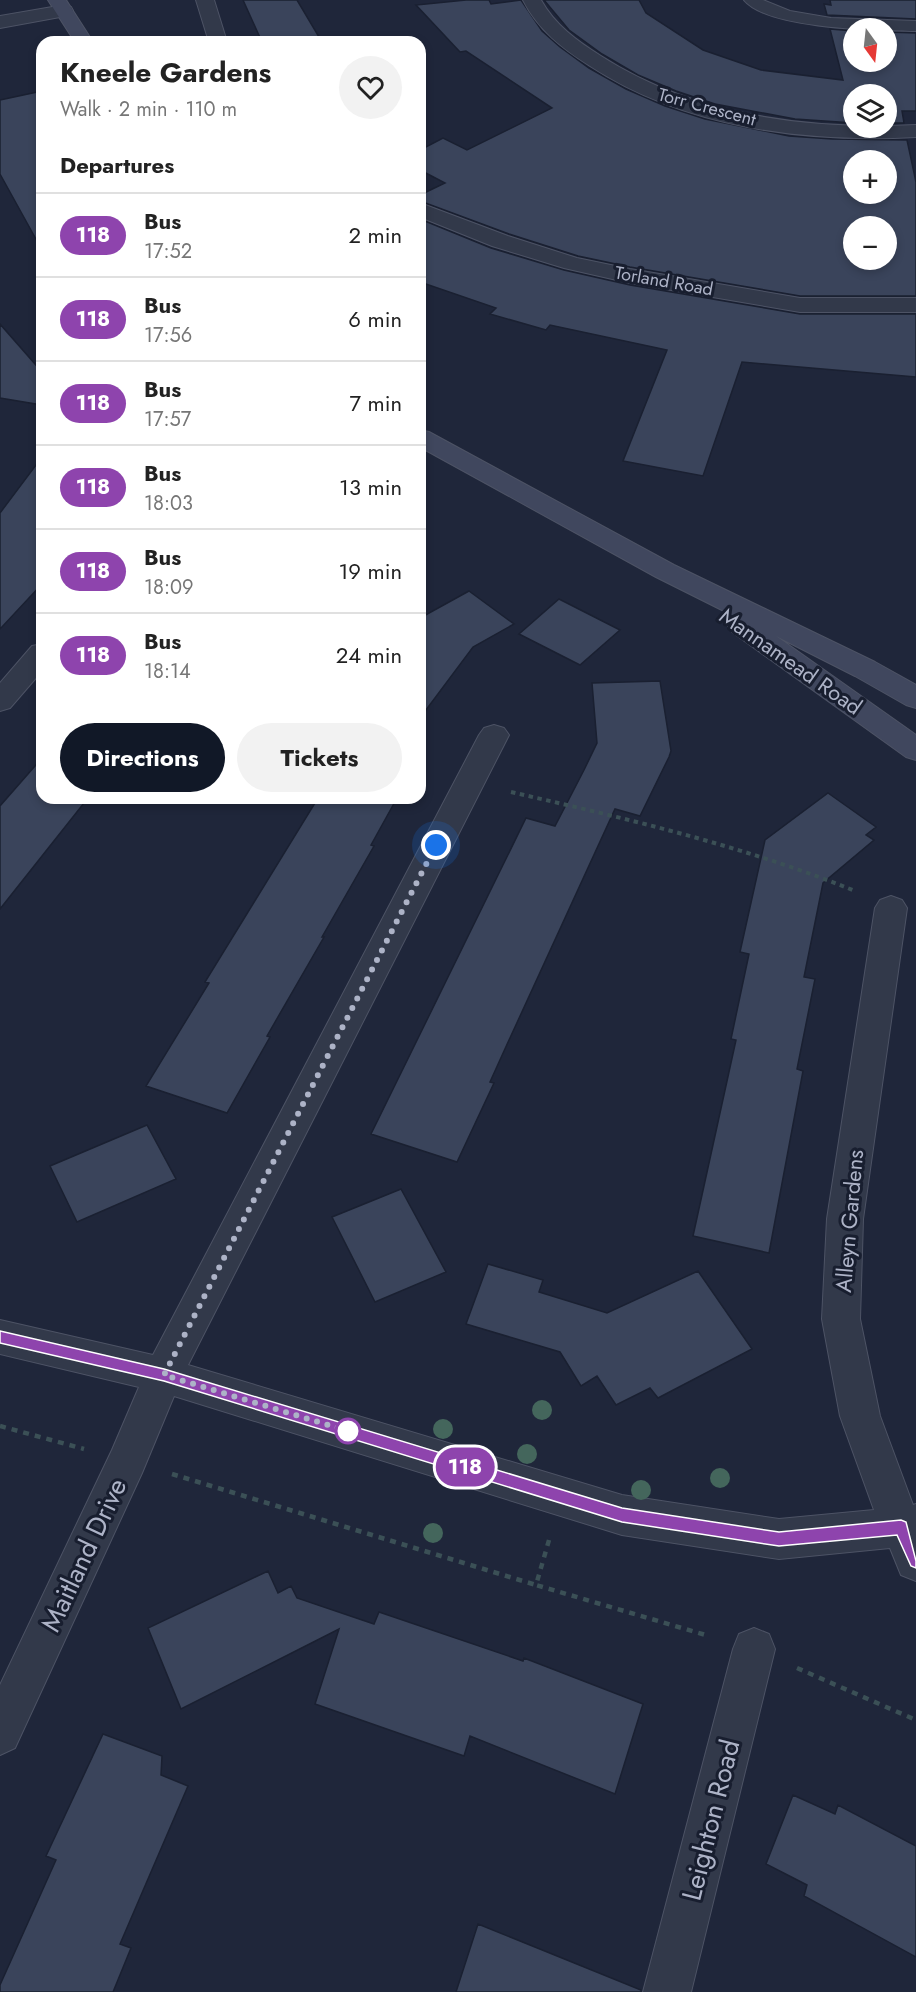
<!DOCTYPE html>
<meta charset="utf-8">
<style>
body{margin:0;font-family:Jost,sans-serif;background:#f2f2f2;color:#222;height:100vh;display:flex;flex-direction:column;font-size:22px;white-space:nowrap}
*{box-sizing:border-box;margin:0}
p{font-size:20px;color:#767676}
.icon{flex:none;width:33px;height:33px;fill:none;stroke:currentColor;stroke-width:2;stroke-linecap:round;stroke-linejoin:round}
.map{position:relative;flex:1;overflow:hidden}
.sheet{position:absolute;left:36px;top:36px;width:390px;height:768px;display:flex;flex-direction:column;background:#fff;border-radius:18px;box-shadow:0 3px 9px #0003}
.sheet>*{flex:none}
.badge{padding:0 12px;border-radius:20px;font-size:21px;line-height:39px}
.needle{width:39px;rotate:165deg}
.controls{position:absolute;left:843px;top:18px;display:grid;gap:12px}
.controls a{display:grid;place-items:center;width:54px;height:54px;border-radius:50%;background:#fff;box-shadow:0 3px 9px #0003;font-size:30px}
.you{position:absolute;width:30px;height:30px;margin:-15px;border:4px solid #fff;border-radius:50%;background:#1a73e8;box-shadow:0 0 0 9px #1a73e833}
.map>.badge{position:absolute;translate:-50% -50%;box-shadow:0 0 0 3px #fff}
h2{padding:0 24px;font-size:22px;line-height:54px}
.round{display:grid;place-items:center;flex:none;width:63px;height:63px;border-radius:32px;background:#f2f2f2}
.overview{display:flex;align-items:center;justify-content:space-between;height:102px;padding:0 24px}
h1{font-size:28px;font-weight:700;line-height:45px}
.cta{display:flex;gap:12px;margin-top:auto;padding:12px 24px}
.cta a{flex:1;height:69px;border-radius:36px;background:#111827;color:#fff;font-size:24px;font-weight:700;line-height:69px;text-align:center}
.cta a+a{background:#f2f2f2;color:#222}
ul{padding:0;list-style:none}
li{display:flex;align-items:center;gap:18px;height:84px;padding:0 24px;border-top:2px solid #e0e0e0}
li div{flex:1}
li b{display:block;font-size:22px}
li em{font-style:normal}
li .badge{min-width:66px;font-weight:700;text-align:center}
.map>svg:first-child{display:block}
</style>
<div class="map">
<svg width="916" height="1992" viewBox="0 0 916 1992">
<rect width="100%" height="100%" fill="#1f263a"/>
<!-- building -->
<path fill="#3a445b" stroke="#1a2031" stroke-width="1.5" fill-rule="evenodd" d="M243 0H297L322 42H262Z
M466 0H489L491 4 521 0 542 31 560 47 589 68 626 89 665 106 705 119 789 136 832 139 907 140 916 182V296H800L630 267 578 256 509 234 420 201V195L445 183 420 170V150L443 138 467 150 552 108 466 51 460 52 416 5ZM854 160H886V194H854ZM854 226H886V260H854Z
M544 0H639L646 13 703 50 761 70 843 80 830 29 854 31V62H886V32L916 33V111H902L904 123H886V94H854V123L795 119 715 104 676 91 638 75 602 54 569 30Z
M830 0H916V19L827 15 824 4 831 5Z
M42 91V250L0 174V100Z
M420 219 491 248 564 270 630 285 800 314H916V377L742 362 703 476 623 461 667 350 550 325 546 330 490 314 496 308 420 282Z
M0 324 42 372V405L0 398Z
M42 457V584L0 629V513Z
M469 591 514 624 473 647 420 718V618Z
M559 599 620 630 580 665 519 634Z
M660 681 671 751 669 757 640 816 615 809 504 1051 490 1082 494 1083 457 1162 371 1134 526 818 555 826 584 770 597 743 592 683Z
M42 758V798H88L0 909V806Z
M828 793 876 827 866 835 874 840 823 883 804 977 815 979 797 1069 803 1071 769 1253 693 1236 736 1040 731 1039 749 954 740 952 765 840Z
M318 798H397L371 845 374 846 322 937H324L267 1036 270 1037 227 1113 146 1086 209 983 205 982Z
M147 1125 176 1179 77 1222 50 1166Z
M401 1189 446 1272 375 1302 332 1217Z
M488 1264 543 1280 539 1292 607 1313 698 1271 752 1349 658 1398 650 1388 616 1405 597 1376 581 1386 560 1352 466 1324Z
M268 1571 278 1593 291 1586 297 1598 374 1624 379 1612 523 1661 524 1658 643 1704 615 1794 470 1736 464 1756 315 1704 339 1629 181 1709 148 1628Z
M103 1734 162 1756 161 1775 188 1786 120 1944 131 1948 113 1992H0V1985L56 1860 46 1856Z
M793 1795 835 1814 838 1805 916 1846V1957L804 1896 807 1885 766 1864Z
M478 1924 641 1990V1992H456Z"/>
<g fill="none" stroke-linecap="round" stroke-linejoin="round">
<!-- service casing -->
<g stroke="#4d5365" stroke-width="2">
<path id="service" d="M744 0H763L790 11 831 18 916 21V31C881 30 769 30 744 0Z"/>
</g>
<!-- minor casing -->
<g stroke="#4d5365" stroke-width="2">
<path id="minor" d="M196 0H214L227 42H209Z
M523 0H541C555 25 577 41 601 56 696 117 809 130 916 125V137C806 143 685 128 590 66 563 49 538 30 523 0Z
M64 5 71 7 73 11 71 15 0 28V16Z
M420 203 508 236 577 258 630 269 800 298H916V312H800L630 283 564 268 492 246 420 217Z
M42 644V671L10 708 0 711V683L32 646Z
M494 725 504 728 509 735 188 1365 622 1495 779 1519 874 1510 840 1416 822 1319 827 1219 875 908 880 900 891 896 902 900 907 908 863 1219 860 1319 880 1416 913 1505 916 1504V1581L901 1575 890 1548 779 1559 622 1535 174 1396 142 1473 15 1748 0 1755V1685L112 1450 139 1387 0 1354V1320L153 1355 479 735 484 728Z
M754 1628 769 1634 775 1649 691 1992H643L733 1649 739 1634Z"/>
</g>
<!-- secondary casing -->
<g stroke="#4d5365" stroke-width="2">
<path id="secondary" d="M48 0H66L93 42H75Z
M420 430 429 432 674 565 875 662 916 685V708L906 705 855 676 776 636 916 735V760L906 757 732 632 728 626 732 620 738 618 656 577 420 447Z"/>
</g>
<!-- path-far1 -->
<path stroke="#3b5056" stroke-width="4" stroke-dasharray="4.5 4.5" stroke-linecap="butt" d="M511 792C628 819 744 846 855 891"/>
<!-- path -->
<path stroke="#3b5056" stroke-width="4.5" stroke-dasharray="6 6" stroke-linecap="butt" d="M0 1426 84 1449
M172 1474 536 1585
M549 1540 536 1585 709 1636
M797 1668 916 1720"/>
<!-- service -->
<use href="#service" fill="#32394a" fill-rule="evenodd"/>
<!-- minor -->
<use href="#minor" fill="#32394a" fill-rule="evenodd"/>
<!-- secondary -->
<use href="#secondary" fill="#40475e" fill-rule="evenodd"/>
</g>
<!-- trees -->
<g fill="#44665c">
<circle cx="542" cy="1410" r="10"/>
<circle cx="443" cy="1429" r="10"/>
<circle cx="527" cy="1454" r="10"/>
<circle cx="720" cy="1478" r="10"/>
<circle cx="641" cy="1490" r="10"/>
<circle cx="433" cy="1533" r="10"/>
</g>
<!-- line -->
<path fill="#8e44ad" stroke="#fff" stroke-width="1.5" d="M0 1331 164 1369 622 1508 779 1532 901 1520 906 1522 916 1561V1568L911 1566 897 1535 779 1546 622 1522 164 1381 0 1343Z"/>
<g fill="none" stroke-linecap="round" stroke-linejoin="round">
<!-- walk -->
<path stroke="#adb3c7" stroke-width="6" stroke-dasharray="0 10.8" d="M348 1431 164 1375 436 845"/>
</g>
<!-- markers -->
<circle fill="#fff" stroke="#8e44ad" stroke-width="3" cx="348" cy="1431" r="12"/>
<g text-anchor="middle" stroke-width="6" stroke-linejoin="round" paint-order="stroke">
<!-- far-street labels -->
<g font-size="18" fill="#adb3c7" stroke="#181e2f">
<text transform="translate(707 107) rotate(15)" y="6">Torr Crescent</text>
<text transform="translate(664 281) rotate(10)" y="6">Torland Road</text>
</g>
<!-- street labels -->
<g font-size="22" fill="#adb3c7" stroke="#181e2f">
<text transform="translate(791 661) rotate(35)" y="8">Mannamead Road</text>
<text transform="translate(849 1221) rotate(-85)" y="8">Alleyn Gardens</text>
</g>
<!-- near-street labels -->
<g font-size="27" fill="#adb3c7" stroke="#181e2f">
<text transform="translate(84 1555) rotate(-65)" y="9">Maitland Drive</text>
<text transform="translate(711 1820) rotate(-76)" y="9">Leighton Road</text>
</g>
</g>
</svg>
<div class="controls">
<a><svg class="needle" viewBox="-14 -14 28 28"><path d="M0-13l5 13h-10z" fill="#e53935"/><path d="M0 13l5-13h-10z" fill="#767676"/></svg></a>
<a><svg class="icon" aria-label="layers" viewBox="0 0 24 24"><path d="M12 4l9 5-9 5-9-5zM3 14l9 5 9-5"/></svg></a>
<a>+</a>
<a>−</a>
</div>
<div class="you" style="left:436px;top:845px"></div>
<b class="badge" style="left:465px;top:1467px;background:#8e44ad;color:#fff">118</b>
<section class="sheet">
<div class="overview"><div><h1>Kneele Gardens</h1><p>Walk · 2 min · 110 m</p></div><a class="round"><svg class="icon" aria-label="heart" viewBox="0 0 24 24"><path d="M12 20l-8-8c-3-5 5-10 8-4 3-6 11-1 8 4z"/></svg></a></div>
<h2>Departures</h2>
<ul>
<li><span class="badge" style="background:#8e44ad;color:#fff">118</span><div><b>Bus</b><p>17:52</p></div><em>2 min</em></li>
<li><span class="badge" style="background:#8e44ad;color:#fff">118</span><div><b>Bus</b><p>17:56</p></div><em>6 min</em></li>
<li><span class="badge" style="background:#8e44ad;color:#fff">118</span><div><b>Bus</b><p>17:57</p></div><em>7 min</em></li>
<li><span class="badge" style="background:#8e44ad;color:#fff">118</span><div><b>Bus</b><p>18:03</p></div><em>13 min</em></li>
<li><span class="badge" style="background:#8e44ad;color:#fff">118</span><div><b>Bus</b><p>18:09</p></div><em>19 min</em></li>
<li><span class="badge" style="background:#8e44ad;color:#fff">118</span><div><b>Bus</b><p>18:14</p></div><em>24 min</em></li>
</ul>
<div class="cta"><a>Directions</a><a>Tickets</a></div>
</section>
</div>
